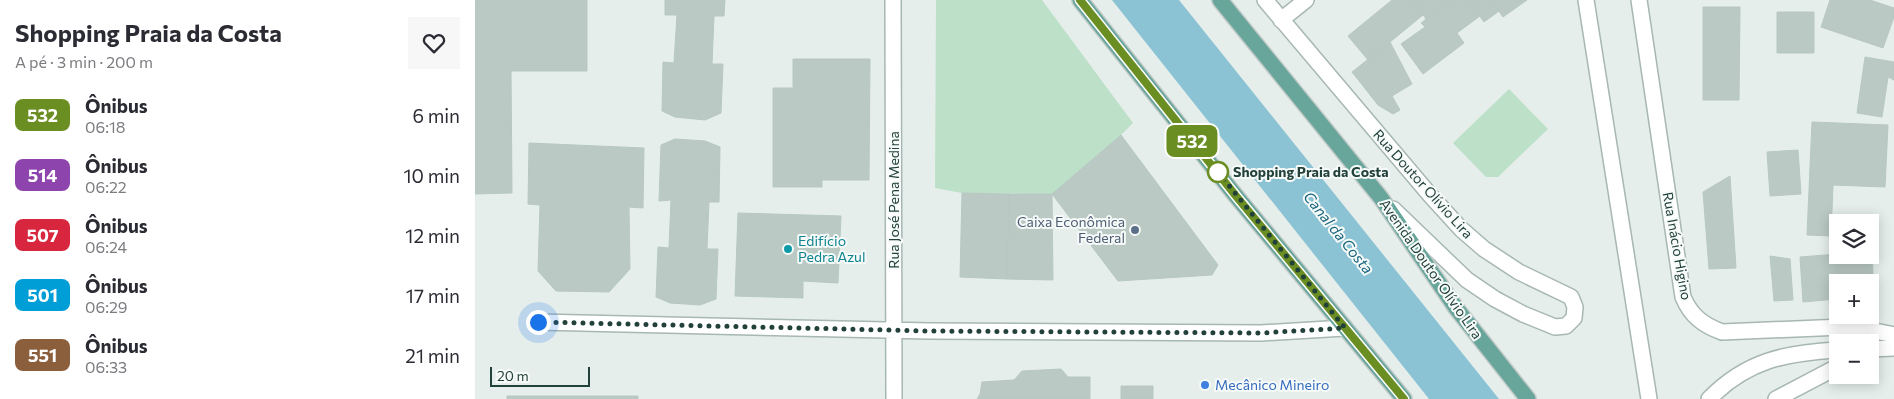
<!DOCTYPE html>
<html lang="pt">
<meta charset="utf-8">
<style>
body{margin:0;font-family:Commissioner,sans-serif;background:#f7f7f7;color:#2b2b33;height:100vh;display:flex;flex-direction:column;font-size:19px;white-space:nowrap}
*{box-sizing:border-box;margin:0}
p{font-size:16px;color:#7c7c81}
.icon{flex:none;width:28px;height:28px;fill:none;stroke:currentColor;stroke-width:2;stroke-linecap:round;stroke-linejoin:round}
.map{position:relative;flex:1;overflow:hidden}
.panel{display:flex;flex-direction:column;background:#fff;width:475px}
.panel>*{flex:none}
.badge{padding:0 10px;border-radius:8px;font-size:18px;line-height:32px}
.buttons{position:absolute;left:1354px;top:214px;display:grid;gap:10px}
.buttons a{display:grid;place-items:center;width:50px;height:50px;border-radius:0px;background:#fff;box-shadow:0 2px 12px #0003;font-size:25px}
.scale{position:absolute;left:15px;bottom:12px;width:100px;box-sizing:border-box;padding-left:5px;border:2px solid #23413b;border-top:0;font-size:14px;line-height:18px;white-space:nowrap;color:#23413b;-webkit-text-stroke:4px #f6faf8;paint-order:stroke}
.you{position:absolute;width:25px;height:25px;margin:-12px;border:4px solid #fff;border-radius:50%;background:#1a73e8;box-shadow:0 0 0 8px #1a73e833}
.map>.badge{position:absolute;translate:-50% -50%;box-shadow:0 0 0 2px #fff}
.round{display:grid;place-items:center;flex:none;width:52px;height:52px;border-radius:0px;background:#f7f7f7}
.head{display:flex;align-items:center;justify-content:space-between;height:85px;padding:0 15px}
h1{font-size:24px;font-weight:700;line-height:38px}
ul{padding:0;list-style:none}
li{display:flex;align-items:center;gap:15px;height:60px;padding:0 15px}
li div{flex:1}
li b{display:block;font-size:19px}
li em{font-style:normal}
li .badge{min-width:55px;font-weight:700;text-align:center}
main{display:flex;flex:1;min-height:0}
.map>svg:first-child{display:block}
</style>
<main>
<section class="panel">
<div class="head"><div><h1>Shopping Praia da Costa</h1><p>A pé · 3 min · 200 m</p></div><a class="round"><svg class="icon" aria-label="heart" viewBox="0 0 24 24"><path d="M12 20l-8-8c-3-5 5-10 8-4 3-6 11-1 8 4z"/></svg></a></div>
<ul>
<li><span class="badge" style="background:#6b8e23;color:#fff">532</span><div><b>Ônibus</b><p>06:18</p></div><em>6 min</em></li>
<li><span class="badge" style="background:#8e44ad;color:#fff">514</span><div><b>Ônibus</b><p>06:22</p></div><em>10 min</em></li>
<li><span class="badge" style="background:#d7263d;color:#fff">507</span><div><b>Ônibus</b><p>06:24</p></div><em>12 min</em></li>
<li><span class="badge" style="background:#009ed6;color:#fff">501</span><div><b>Ônibus</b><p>06:29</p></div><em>17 min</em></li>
<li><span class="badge" style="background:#8b5e3c;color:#fff">551</span><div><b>Ônibus</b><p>06:33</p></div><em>21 min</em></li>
</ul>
</section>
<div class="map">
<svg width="1419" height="399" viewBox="0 0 1419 399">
<rect width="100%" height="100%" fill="#e5eeeb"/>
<!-- green -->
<path fill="#bde0c9" d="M461 0H567L658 123 646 135 577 194 487 193 460 188Z
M1034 89 1073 129 1023 177H1011L978 143Z"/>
<!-- water -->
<path fill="#8cc3d4" d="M637 0H704L1024 399H954Z"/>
<!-- building -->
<path fill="#bac9c4" stroke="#b7c8c2" d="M0 0H112V71H36L37 193 0 194Z
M190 0H250L249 16H239L237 64H248L246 113 230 120 200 117 187 111 188 62 199 63 202 15H190Z
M917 0H938L948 15 893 60 873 36Z
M938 0H976L951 19Z
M976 0H993L1005 16 982 33 989 43 948 74 926 44 950 27 946 23Z
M993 0H1016L1024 11 1009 22Z
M1016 0H1052L1028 17Z
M1355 0H1395L1419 8V17L1408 48 1346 27Z
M1228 7H1265L1264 100H1228Z
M1302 12H1339V53H1302Z
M915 42 937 84 917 96 925 110 918 114 903 105 877 72Z
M1390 57 1419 62V80L1413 77 1407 117 1382 113Z
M318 59H395L394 180H347V187H298V88H318Z
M1337 122 1413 125 1410 187 1358 185 1356 236 1332 235Z
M646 135 743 265 737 275 643 281 577 194Z
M200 139 230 141 245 147 244 202H234L232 249H243L241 299 225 305 195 303 181 297 183 247 194 248 196 200 184 201 186 145Z
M54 143 169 148 168 208 154 207 155 269 134 292 81 291 63 271 65 205 53 204Z
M1323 150 1326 194 1295 196 1292 152Z
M1255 176 1261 268 1234 269 1228 192Z
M487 193 534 194 532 279 485 277Z
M534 194H577L578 280 532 279Z
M263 213 366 216 363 283 328 281V298L260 296Z
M1395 252H1397L1399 297 1395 298V282H1362V299L1328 302 1325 257 1362 254 1395 255Z
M1295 256 1315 259 1318 300 1299 301Z
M586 369 593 377H615V399H502L505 394 507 382 539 380 547 371Z
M646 386H678V399H646Z
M32 396H163V399H32Z"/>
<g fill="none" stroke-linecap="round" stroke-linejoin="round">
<!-- minor casing -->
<g stroke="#a7b7b3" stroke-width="18">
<path id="minor" d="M418 0 419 399
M790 0 955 195 986 229 1009 249 1044 272 1096 297 1100 307 1099 318 1091 326 1080 327 1048 314 1020 299 992 280 918 209
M1111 0 1174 399
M1164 0 1208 297C1216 316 1228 325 1247 332L1367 327 1385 328 1419 335
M806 20 831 0
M63 322 455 331 786 333 870 328
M1395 349 1419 348
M1234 399C1272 360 1311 353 1362 350
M1301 399 1362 367"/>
</g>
<!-- major casing -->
<g stroke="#c1cac8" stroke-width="18">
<path id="major" d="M605 0 761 196 929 399
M745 0 906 198 981 308 1053 399"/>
</g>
<!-- minor -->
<use href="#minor" stroke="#fff" stroke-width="15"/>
<!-- major -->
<use href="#major" stroke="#68a59a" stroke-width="15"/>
</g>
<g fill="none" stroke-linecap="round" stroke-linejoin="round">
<!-- line casing -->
<g stroke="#fff" stroke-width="11">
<path id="line" d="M605 0 761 196 929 399"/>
</g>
<!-- line -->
<use href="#line" stroke="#6b8e23" stroke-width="8"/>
<!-- walk -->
<path stroke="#23413b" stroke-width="5" stroke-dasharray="0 9" d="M63 322 455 331 786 333 870 328 738 166 743 172"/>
</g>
<!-- markers -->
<circle fill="#fff" stroke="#6b8e23" stroke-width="2.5" cx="743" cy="172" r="10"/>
<circle fill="#5c6f8a" stroke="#f6faf8" stroke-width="2" cx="660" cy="230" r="5"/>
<circle fill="#0f9aa8" stroke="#f6faf8" stroke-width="2" cx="313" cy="249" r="5"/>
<circle fill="#3f7fe0" stroke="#f6faf8" stroke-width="2" cx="730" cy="385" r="5"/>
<g text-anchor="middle" stroke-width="4" stroke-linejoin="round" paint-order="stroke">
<!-- stop labels -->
<g font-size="14" font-weight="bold" fill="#23413b" stroke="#f6faf8" text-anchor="start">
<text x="758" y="177">Shopping Praia da Costa</text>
</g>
<!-- street labels -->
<g font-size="14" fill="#23413b" stroke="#f6faf8">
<text transform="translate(948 184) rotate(48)" y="5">Rua Doutor Olívio Lira</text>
<text transform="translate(419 200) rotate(-90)" y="5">Rua José Pena Medina</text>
<text transform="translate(1202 246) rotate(80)" y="5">Rua Inácio Higino</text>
<text transform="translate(956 269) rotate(55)" y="5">Avenida Doutor Olívio Lira</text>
</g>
<!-- service labels -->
<g font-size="14" fill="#4e5e75" stroke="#f6faf8" text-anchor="end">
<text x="650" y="227">Caixa Econômica<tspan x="650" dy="16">Federal</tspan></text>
</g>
<!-- culture labels -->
<g font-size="14" fill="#0d838f" stroke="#f6faf8" text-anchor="start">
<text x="323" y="246">Edifício<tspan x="323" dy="16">Pedra Azul</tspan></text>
</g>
<!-- shop labels -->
<g font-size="14" fill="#366cbe" stroke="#f6faf8" text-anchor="start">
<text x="740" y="390">Mecânico Mineiro</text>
</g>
<!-- water labels -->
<g font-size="15" font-style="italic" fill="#1b667f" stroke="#f6faf8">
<text transform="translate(863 233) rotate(51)" y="5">Canal da Costa</text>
</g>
</g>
</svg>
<div class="buttons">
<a><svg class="icon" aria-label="layers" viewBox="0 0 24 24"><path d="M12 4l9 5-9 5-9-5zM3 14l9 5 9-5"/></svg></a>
<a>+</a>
<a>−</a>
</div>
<div class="scale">20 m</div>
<div class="you" style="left:63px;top:322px"></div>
<b class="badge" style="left:717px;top:141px;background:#6b8e23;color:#fff">532</b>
</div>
</main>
